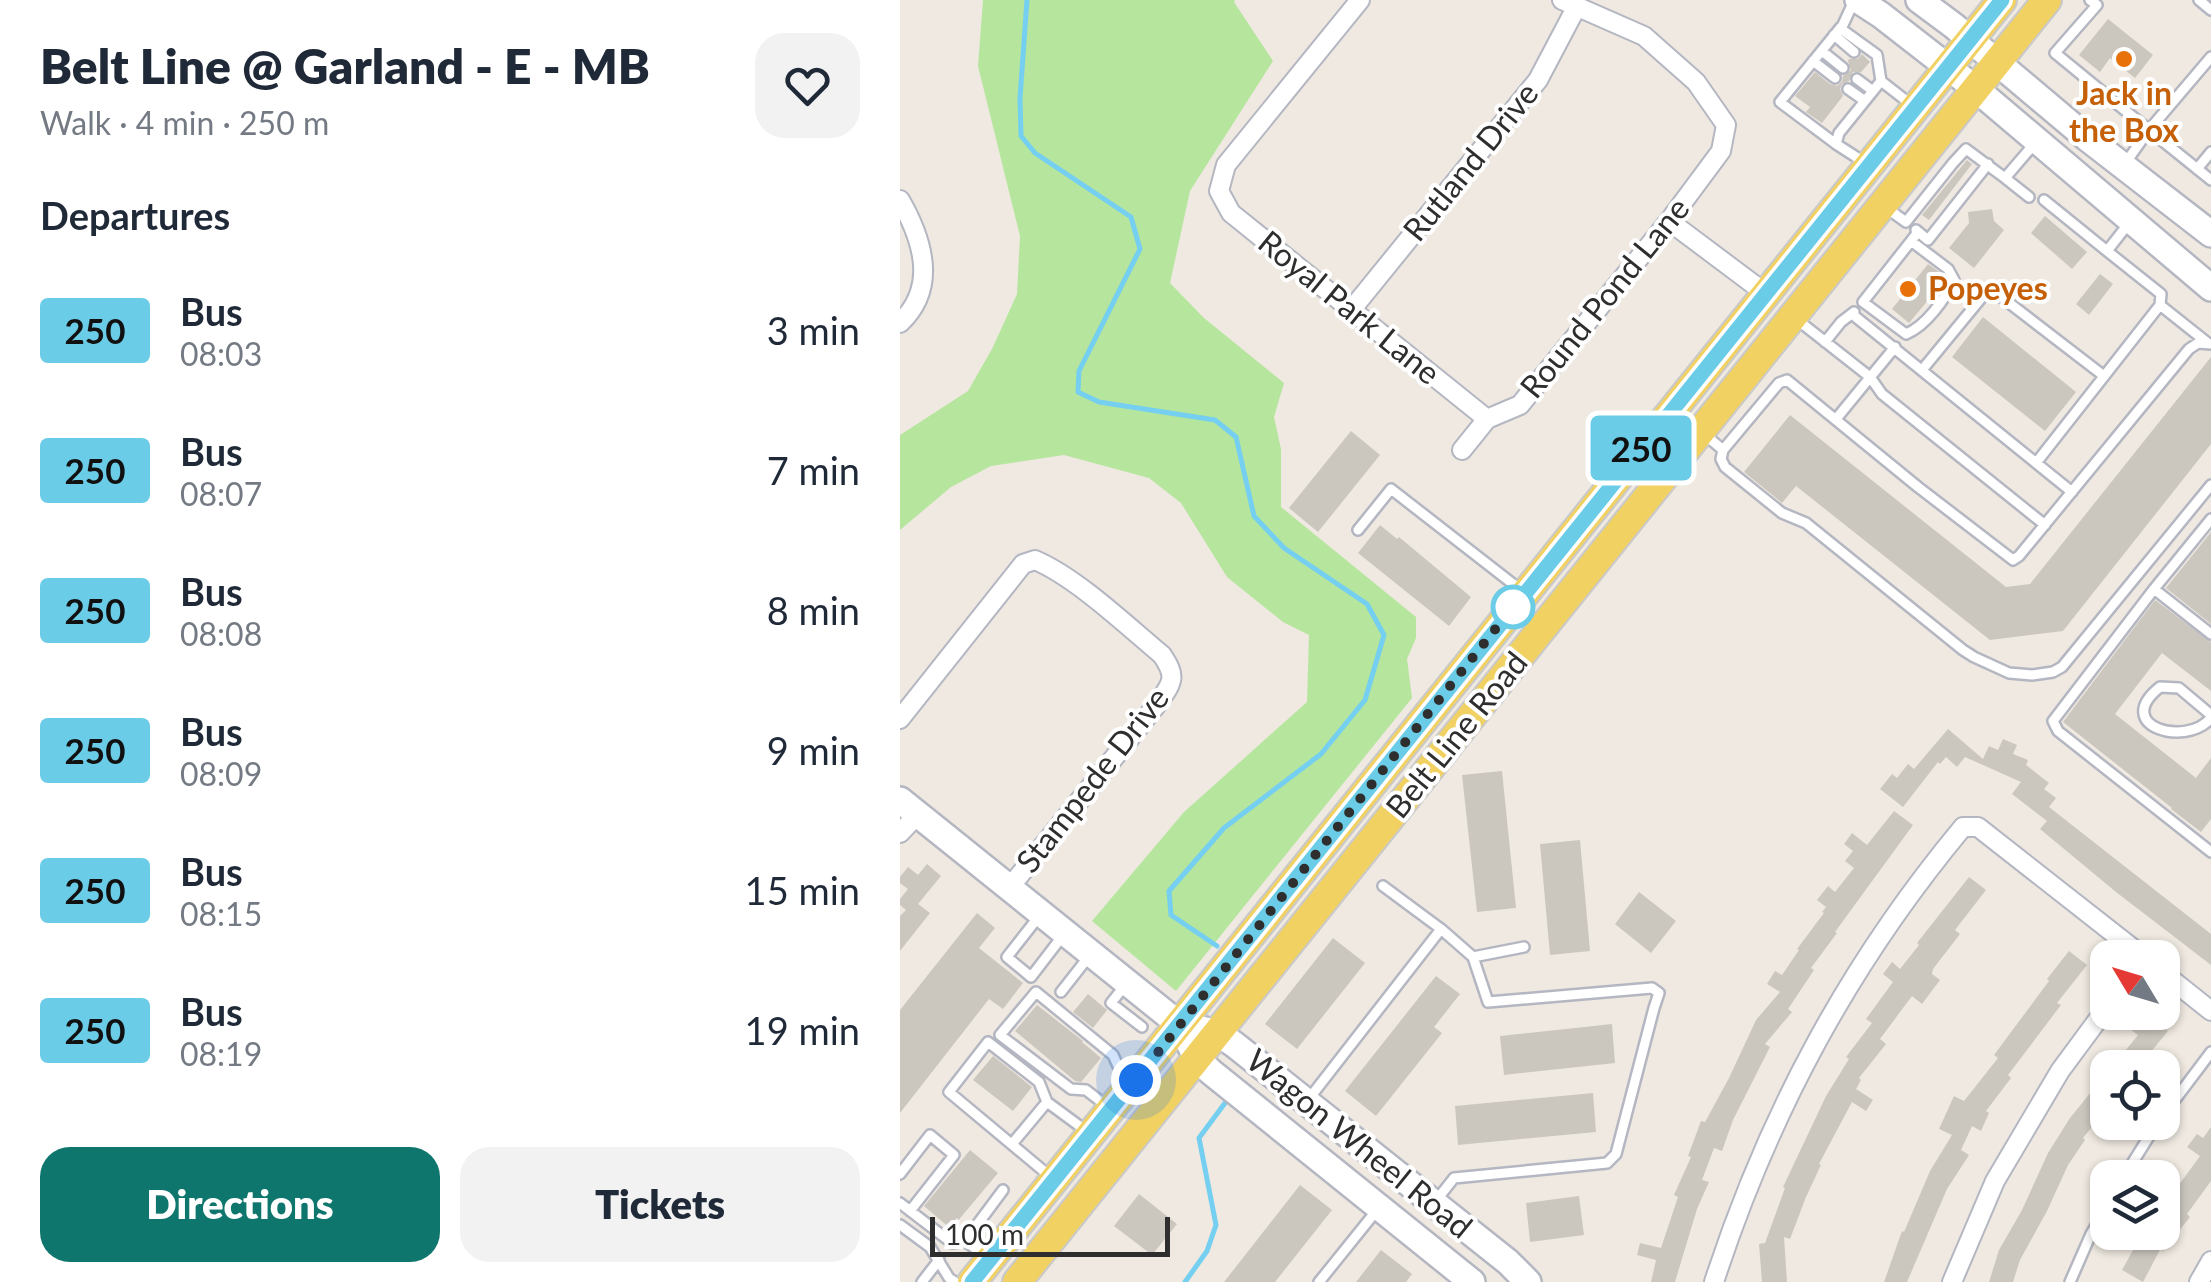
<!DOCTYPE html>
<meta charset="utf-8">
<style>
body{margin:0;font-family:Lato,sans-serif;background:#f2f2f3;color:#1f2937;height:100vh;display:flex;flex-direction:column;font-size:38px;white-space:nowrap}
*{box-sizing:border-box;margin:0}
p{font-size:32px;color:#747a83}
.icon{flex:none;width:55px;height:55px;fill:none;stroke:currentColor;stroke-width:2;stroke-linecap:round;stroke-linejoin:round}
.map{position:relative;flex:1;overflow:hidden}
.sheet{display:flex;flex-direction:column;background:#fff;width:900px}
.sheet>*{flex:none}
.badge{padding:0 20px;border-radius:8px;font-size:35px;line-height:65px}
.needle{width:65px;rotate:308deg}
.fabs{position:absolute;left:1190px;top:940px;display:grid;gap:20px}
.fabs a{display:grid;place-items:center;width:90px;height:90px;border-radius:20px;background:#fff;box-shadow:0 2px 8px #0004;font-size:50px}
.scale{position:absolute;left:30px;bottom:25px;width:240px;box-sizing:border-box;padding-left:10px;border:5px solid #2e2e2e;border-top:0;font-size:28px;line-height:35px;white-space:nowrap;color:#2e2e2e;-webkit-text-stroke:8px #fff;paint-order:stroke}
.you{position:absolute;width:50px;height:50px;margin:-25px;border:8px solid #fff;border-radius:50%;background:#1a73e8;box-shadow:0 0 0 15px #1a73e833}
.map>.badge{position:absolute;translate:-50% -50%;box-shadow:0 0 0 5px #fff}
h2{padding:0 40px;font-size:38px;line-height:90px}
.round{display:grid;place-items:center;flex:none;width:105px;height:105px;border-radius:30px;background:#f2f2f3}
.overview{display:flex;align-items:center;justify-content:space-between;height:170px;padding:0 40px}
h1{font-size:48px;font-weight:800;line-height:75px}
.action{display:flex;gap:20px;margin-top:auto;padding:20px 40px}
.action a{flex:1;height:115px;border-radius:30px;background:#0f766e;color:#fff;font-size:40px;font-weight:800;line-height:115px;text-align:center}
.action a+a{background:#f2f2f3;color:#1f2937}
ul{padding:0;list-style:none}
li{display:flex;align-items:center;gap:30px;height:140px;padding:0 40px}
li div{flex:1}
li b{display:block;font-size:38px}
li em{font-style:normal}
li .badge{min-width:110px;font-weight:700;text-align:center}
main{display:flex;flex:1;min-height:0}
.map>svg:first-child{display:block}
</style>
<main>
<section class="sheet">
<div class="overview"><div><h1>Belt Line @ Garland - E - MB</h1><p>Walk · 4 min · 250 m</p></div><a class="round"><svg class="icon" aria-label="heart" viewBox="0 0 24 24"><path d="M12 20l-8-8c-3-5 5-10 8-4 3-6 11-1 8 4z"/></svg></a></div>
<h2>Departures</h2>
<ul>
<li><span class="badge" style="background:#6bcce7;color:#111">250</span><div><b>Bus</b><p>08:03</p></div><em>3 min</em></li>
<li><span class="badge" style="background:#6bcce7;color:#111">250</span><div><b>Bus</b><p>08:07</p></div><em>7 min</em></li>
<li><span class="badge" style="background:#6bcce7;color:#111">250</span><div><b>Bus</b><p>08:08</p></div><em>8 min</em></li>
<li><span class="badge" style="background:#6bcce7;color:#111">250</span><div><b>Bus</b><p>08:09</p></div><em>9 min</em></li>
<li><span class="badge" style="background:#6bcce7;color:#111">250</span><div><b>Bus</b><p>08:15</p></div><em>15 min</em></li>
<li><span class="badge" style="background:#6bcce7;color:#111">250</span><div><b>Bus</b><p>08:19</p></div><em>19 min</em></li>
</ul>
<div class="action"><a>Directions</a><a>Tickets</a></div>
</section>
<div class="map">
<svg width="1311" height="1282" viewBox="0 0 1311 1282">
<rect width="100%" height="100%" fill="#efe9e1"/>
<!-- green -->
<path fill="#b6e59e" d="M83 0H335L334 2 373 61 290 191 270 283 304 318 384 383 374 417 381 449V507L516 617V638L507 659 512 698 276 991 192 921 284 812 407 702 409 635 383 622 327 577 281 503 249 478 164 455 91 466 51 487 0 530V435L68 391 93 347 117 294 120 236 78 66Z"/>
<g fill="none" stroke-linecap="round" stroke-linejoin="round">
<!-- stream -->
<path stroke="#75cff0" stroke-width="5" d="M127 0 120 98 121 136 135 153 231 217 240 249 179 371 178 392 199 402 315 420 336 437 354 516 384 548 467 604 484 635 465 700 421 754 324 828 269 891 271 915 317 946
M285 1282 307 1251 316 1225 299 1138 325 1103"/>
</g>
<!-- building -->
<path fill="#cbc7bf" d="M1208 19 1253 55 1235 78 1210 58 1200 72 1179 55Z
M962 54 970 62 961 72H953L949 81 942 84 940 89 943 96 922 123 906 112 910 107 895 96 915 72 930 84 937 86 942 82 943 76 951 70 948 61 949 59H958Z
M1067 160 1072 164 1029 220 1022 215Z
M1092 209 1094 221 1104 230 1074 268 1049 248 1069 223 1068 212Z
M1145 216 1187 252 1172 269 1131 233Z
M1028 264 1042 274 1045 280 1009 323 992 309Z
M1200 274 1213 284 1189 315 1176 304Z
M1083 317 1176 392 1145 431 1052 357Z
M1311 357V444L1163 631 1090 640 896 486 882 503 844 472 890 415 1106 587 1130 584Z
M451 431 480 455 418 532 389 508Z
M480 525 497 539 499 537 571 597 549 626 458 553Z
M1311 532V624L1266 588Z
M1255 600 1311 642V691L1262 653 1215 714 1296 778 1311 758V819L1301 832 1271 809 1272 808 1163 722Z
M1048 729 1083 759 1089 746 1098 750 1103 739 1117 745 1113 754 1128 760 1126 765 1149 783 1144 789 1156 798 1149 807 1311 934V965L1216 892 1140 829 1147 821 1112 794 1121 782 1065 757 1057 767 1046 757 1040 764 1038 762 1003 807 980 789 992 774 997 778 1008 764 1014 769Z
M602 771 616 908 577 912 562 775Z
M994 811 1013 825 935 932 937 933 911 968 914 970 888 1009 892 1012 865 1044 870 1047 833 1120 822 1151 814 1148 802 1180 809 1182 797 1209 775 1282H751L756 1260 737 1255 740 1243 761 1248 778 1197 774 1195 791 1157 788 1156 801 1121 805 1122 829 1078 856 1020 880 992 867 984 875 971 882 975 899 950 897 949 924 913 922 912 926 907 917 900 928 886 935 892 954 868 945 861 953 851 944 844 952 833 967 845Z
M680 840 690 951 650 955 640 844Z
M27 864 41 876 18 904 30 913 0 951V916L6 910 0 905V899L8 889 0 883V877L8 867 18 875Z
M1069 877 1086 890 1055 930 1060 934 1033 969 1032 974 1040 980 1022 1004 1012 996 980 1039 986 1044 959 1078 961 1080 956 1089 973 1100 966 1111 952 1102 919 1164 921 1165 906 1197 890 1239 884 1237 887 1282H862L859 1244 865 1243 885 1188 883 1187 926 1096 949 1059 946 1057 972 1023 966 1019 993 982 983 974 992 962 1000 969 1019 945 1017 943Z
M739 892 776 921 751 953 715 924Z
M77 913 95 928 79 948 123 983 103 1009 89 999 0 1113V1010Z
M433 938 465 963 397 1049 365 1024Z
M1169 951 1187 965 1157 1003 1161 1005 1108 1075 1111 1078 1086 1111 1089 1113 1081 1131 1072 1126 1061 1150 1069 1155 1047 1189 1007 1282H984L1002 1231 1004 1232 1030 1171 1052 1135 1039 1129 1054 1096 1064 1101 1098 1058 1094 1055 1149 981 1147 979Z
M536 976 560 994 534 1027 542 1033 476 1116 445 1091Z
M188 994 207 1010 193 1028 173 1012Z
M137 1005 183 1041 182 1042 201 1058 181 1082 175 1081 115 1031Z
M1244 1013 1268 1031 1245 1059 1243 1057 1235 1068H1204L1216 1052 1221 1056 1238 1035 1231 1030Z
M712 1024 715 1063 604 1075 600 1036Z
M93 1056 132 1087 113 1111 73 1080Z
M1208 1071V1107L1183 1138 1185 1140 1168 1165 1147 1211 1120 1260 1113 1282H1089L1099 1250 1122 1210 1148 1153 1170 1118Z
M693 1093 696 1132 558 1145 555 1106Z
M1311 1127V1181L1287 1214 1290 1217 1262 1252V1246L1243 1282 1222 1270 1243 1232H1262V1213L1276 1196 1273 1193 1300 1156 1287 1147 1297 1134 1303 1138Z
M70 1150 98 1173 51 1229 24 1206Z
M400 1185 432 1210 375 1282H324Z
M239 1194 277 1224 252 1255 214 1226Z
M679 1196 684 1235 630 1242 626 1203Z
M481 1250 512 1274 506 1282H456Z"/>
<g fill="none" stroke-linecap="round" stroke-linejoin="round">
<!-- lane casing -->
<g stroke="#b4b7c1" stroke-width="14">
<path id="lane" d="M1190 0 1197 5 1155 53 1249 130 1311 57
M1299 0 1311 10
M954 1 941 29 977 55 981 81
M934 35 954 52
M922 51 943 68
M913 61 935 78
M957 79 973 91
M948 89 965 101
M936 144 880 102 941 27
M967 164 936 144 939 133 981 81 1013 106
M1224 165 1249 130 1311 180
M1297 169 1311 152
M1129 197 1105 178 1135 143
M1144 200 1207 251
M988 209 1006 222 1053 163 1066 149 1105 178
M1016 230 1028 240 1088 164
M1011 241 1048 269 1054 280C1045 299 1026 326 1006 334L963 302 1011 241 1018 232
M1260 305 1309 344
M952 314 1172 492
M895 318 970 377 982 394 1145 525
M925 342 941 322 954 312
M1022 370 1087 291 1091 289 1204 376
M936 419 995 347
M803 433 823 450 821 459 825 467 882 513 906 523 1063 650 1074 657 1109 673 1132 675 1153 672 1162 667 1311 485
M823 450 879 383 887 380 1018 487 1113 560 1119 556 1289 349 1298 343 1311 344
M1136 463 1260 305 1261 294 1207 251 1229 223
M458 530 491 489 622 591
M1254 589 1311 519
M1311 634 1254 589 1153 721 1158 731 1311 852
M1311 715 1279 688 1260 687C1211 726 1286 748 1311 718
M140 915 107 957 131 977 164 934
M573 957 624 947
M226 984 211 1003 242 1027
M161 992 190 955
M408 1100 541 929 483 886
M147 1102 139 1082 88 1042 49 1092 152 1178
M208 1107 186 1090 171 1089 100 1035 136 992 213 1055 218 1066 234 1078
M1262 1117 1311 1052
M112 1144 147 1102 189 1133
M0 1174 30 1135 54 1155 10 1211
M1223 1178 1258 1122
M535 1202 554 1178 707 1163 716 1154 754 1008 759 993 752 988 588 1002 573 957 541 929
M0 1203 52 1243 65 1241 88 1258
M0 1225 30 1247 49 1278 55 1282
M65 1241 103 1190
M22 1282 39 1260
M419 1282 477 1210
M1170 1282 1191 1234 1208 1205"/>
</g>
<!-- street casing -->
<g stroke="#b4b7c1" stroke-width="22">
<path id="street" d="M460 0 326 165 319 191 331 213 587 419
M0 200C23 240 38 287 0 323
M769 221 865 293
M452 309 638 80 677 6
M562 450 587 419 620 405 769 221 821 151 826 125 796 82 744 36 662 0
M0 719 123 564 135 560C177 578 226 625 262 655 277 677 273 682 258 703L110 887
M0 833 18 814
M1262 972 1311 1011
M814 1282C869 1113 949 964 1063 827H1078L1245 958
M1052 1282 1095 1181 1160 1071 1208 1006
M1299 1282 1311 1261"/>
</g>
<!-- secondary casing -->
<g stroke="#b4b7c1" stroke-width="30">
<path id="secondary" d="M958 0 981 15 1076 89 1311 288
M1019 0 1054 26 1187 138 1311 234
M0 800 280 1025 297 1059 311 1072 572 1282
M301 1029 318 1033 335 1045 608 1262 628 1282"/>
</g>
<!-- primary casing -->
<g stroke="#c9c9c9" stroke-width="32">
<path id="primary" d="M72 1282 1102 0
M117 1282 1147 0"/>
</g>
<!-- lane -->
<use href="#lane" stroke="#fff" stroke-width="9"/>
<!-- street -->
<use href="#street" stroke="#fff" stroke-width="18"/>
<!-- secondary -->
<use href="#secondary" stroke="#fff" stroke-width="25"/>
<!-- primary -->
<use href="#primary" stroke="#f2d163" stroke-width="28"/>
</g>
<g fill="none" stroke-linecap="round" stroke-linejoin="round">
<!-- line casing -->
<g stroke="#fff" stroke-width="22">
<path id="line" d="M72 1282 1102 0"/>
</g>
<!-- line -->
<use href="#line" stroke="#6bcce7" stroke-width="15"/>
<!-- walk -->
<path stroke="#2e2e2e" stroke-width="10" stroke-dasharray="0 18" d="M236 1080 613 607"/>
</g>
<!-- markers -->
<g fill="#e8710a" stroke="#fff" stroke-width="4">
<circle cx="1224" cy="59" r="10"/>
<circle cx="1008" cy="289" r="10"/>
</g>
<circle fill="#fff" stroke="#6bcce7" stroke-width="5" cx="613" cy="607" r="20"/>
<g text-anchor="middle" stroke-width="8" stroke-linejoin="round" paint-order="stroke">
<!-- food labels -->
<g font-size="32" font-weight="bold" fill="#c56008" stroke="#fff">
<text x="1224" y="105">Jack in<tspan x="1224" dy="37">the Box</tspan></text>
<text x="1028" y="300" text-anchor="start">Popeyes</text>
</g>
<!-- street labels -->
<g font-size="32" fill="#2e2e2e" stroke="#fff">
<text transform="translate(571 162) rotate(-51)" y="11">Rutland Drive</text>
<text transform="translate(705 298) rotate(-51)" y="11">Round Pond Lane</text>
<text transform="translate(449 308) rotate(39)" y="11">Royal Park Lane</text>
<text transform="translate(557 735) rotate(-51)" y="11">Belt Line Road</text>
<text transform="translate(193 780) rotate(-52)" y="11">Stampede Drive</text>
<text transform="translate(459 1144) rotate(39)" y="11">Wagon Wheel Road</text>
</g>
</g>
</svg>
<div class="fabs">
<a><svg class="needle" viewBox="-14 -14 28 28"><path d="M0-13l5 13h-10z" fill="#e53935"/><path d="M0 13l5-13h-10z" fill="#747a83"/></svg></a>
<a><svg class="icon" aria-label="locate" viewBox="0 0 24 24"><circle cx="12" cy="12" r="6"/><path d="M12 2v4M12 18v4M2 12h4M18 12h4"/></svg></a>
<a><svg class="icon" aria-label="layers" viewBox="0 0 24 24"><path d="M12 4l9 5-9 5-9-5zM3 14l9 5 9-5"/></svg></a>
</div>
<div class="scale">100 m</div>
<div class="you" style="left:236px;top:1080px"></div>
<b class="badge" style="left:741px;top:448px;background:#6bcce7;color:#111">250</b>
</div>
</main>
